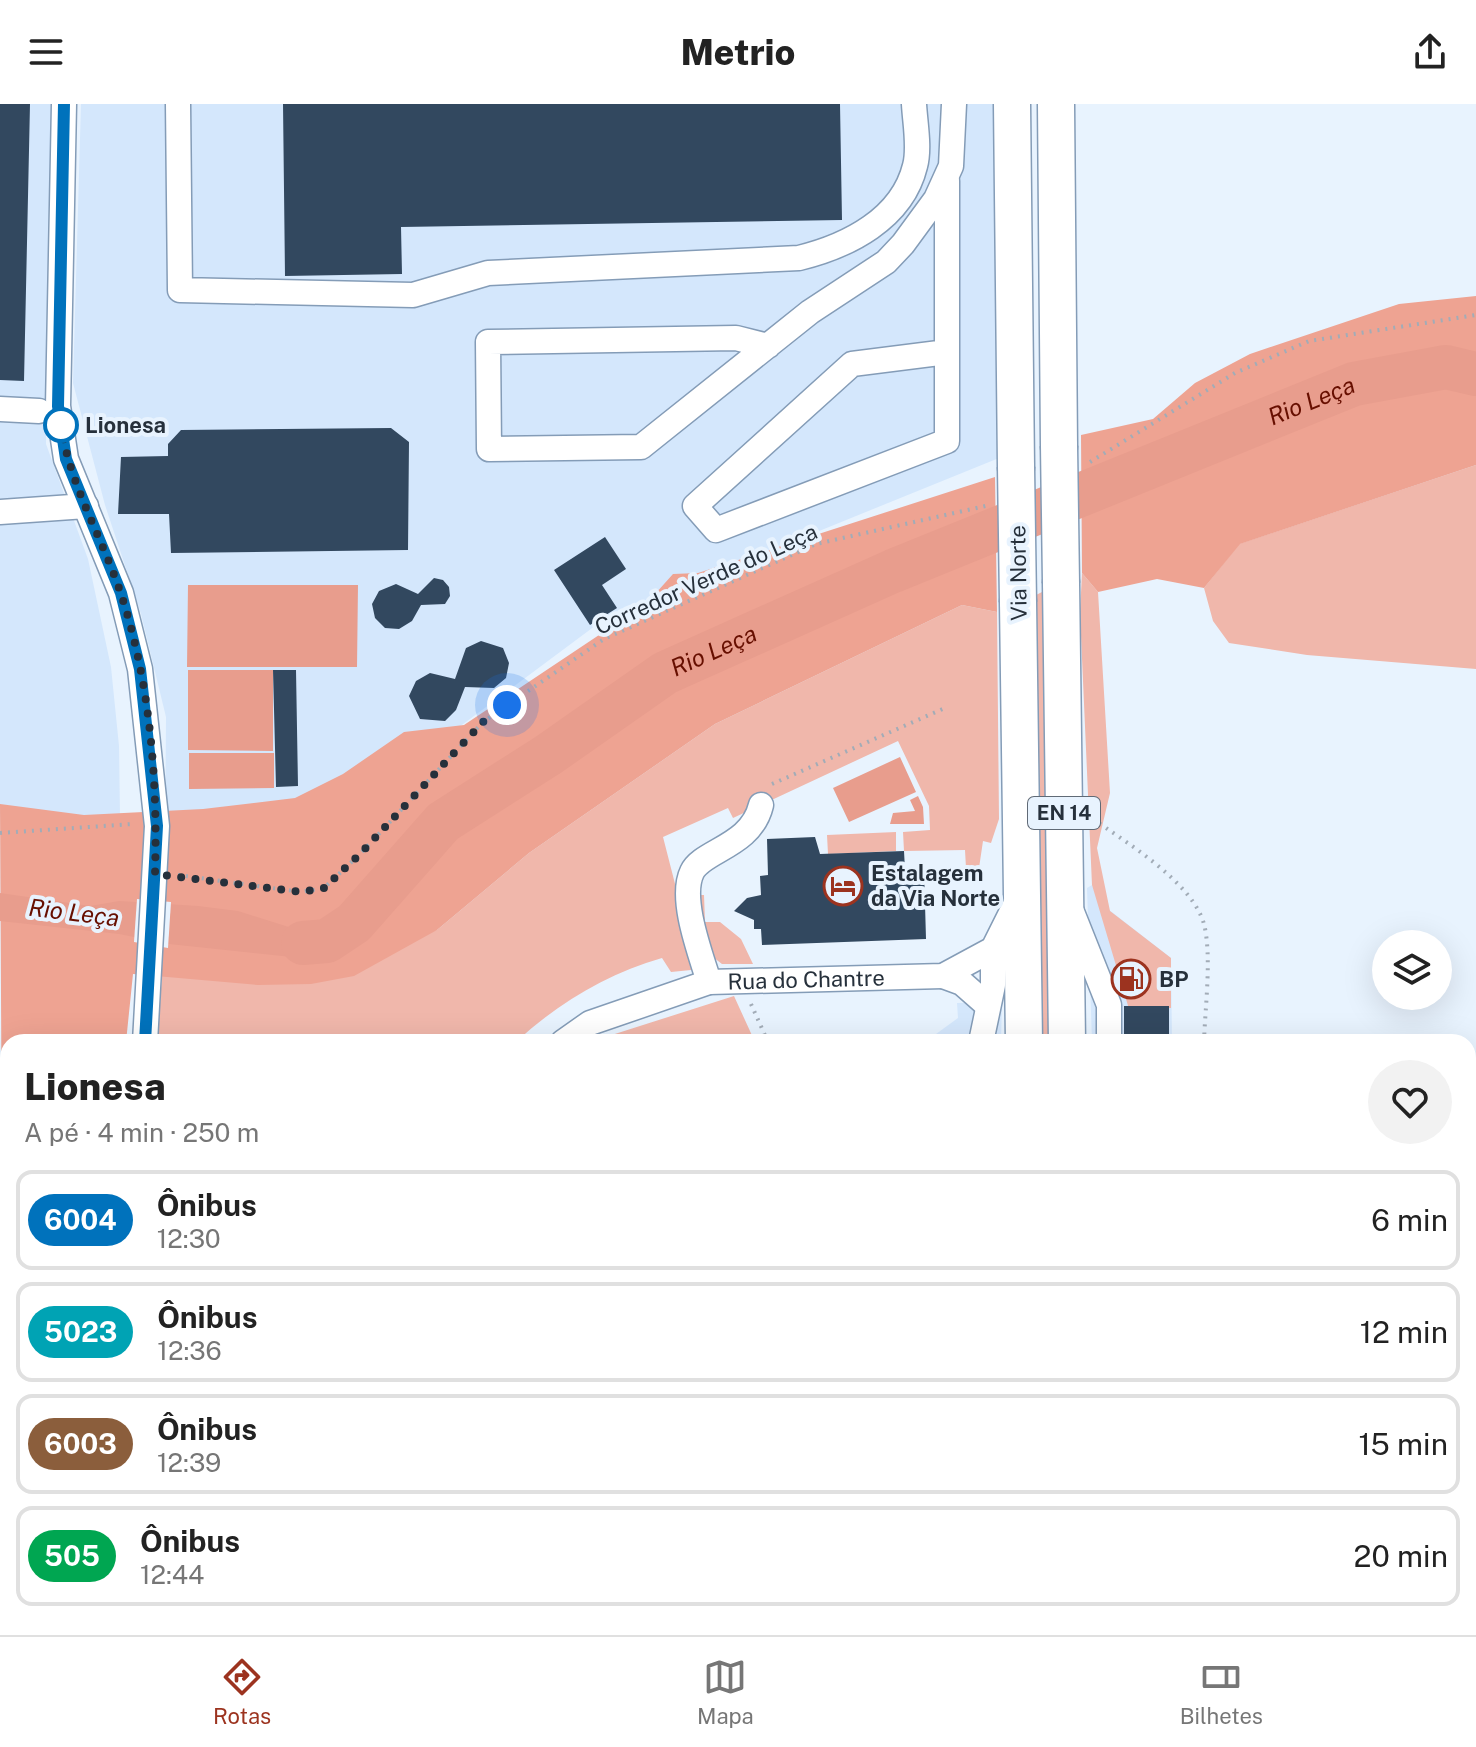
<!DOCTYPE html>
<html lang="pt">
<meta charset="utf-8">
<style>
body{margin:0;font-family:"Public Sans",sans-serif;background:#f2f2f2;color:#222;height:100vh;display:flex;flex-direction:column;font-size:30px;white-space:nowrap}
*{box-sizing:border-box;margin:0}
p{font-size:26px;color:#767676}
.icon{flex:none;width:44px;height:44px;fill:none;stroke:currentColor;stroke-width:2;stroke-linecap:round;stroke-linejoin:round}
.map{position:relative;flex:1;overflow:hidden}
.details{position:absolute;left:0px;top:930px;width:1476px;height:602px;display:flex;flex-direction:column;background:#fff;border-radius:24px 24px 0 0;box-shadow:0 8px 32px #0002}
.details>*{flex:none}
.badge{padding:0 16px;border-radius:26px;font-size:28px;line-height:52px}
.controls{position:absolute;left:1372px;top:826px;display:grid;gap:16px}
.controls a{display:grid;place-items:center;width:80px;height:80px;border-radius:50%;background:#fff;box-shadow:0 8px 32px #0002;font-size:40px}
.you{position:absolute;width:40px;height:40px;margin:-20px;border:6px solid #fff;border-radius:50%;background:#1a73e8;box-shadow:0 0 0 12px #1a73e833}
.map>.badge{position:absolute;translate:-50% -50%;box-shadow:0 0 0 4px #fff}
.round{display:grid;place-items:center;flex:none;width:84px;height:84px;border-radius:42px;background:#f2f2f2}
.overview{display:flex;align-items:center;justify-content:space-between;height:136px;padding:0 24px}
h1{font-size:38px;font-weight:800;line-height:60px}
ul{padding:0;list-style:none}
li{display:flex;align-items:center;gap:24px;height:100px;margin:0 16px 12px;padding:0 8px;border:4px solid #e0e0e0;border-radius:16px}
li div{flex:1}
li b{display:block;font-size:30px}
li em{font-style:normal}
li .badge{min-width:88px;font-weight:700;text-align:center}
header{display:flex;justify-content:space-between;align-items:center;height:104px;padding:0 24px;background:#fff;font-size:36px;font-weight:800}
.tabs{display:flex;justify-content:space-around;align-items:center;height:112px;border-top:2px solid #e0e0e0;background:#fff;font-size:22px;color:#767676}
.tabs a{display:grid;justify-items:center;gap:4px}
.tabs .current{color:#9c331f}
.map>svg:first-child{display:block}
</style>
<header><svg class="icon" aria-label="menu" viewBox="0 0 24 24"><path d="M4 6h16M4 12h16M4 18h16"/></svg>Metrio<svg class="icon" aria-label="share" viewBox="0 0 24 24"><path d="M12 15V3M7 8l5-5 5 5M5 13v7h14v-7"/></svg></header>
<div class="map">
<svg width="1476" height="1531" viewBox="0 0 1476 1531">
<rect width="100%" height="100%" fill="#e8f3fe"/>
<!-- built -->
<path fill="#d4e7fc" d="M0 0H52L46 340 88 455 111 563 119 642 120 712 0 713Z
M81 0H994L999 354 607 513 447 632 165 759 166 613 141 510 105 401 73 279Z
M1092 781 1099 798 1171 854 1172 938H1092L1087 784Z
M1002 898 1001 938H925L958 914 957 899Z"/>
<!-- green -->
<path fill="#f0b7ab" d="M1476 361V565L1307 551 1229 539 1213 517 1204 484 1239 440Z
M1082 469 1098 488 1110 689 1097 744 1110 807 1171 854V904L1129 905 1092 781 1080 509Z
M1046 486 1051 938H1040L1034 492Z
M962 501 997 508 999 715 991 739 983 737 979 764H966L965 746 904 747 903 728 930 726 929 702 898 637 733 714 728 704 663 733 692 846 691 866 671 868 662 854C607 870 558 899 516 938H157L162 872 437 826 529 749 715 620Z
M896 728V747L828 750 827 731Z
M699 791H704L705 818H720L741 835 753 860H722L709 850Z
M734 892 755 938H592L596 936Z"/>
<!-- forest -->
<path fill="#eea392" d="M1476 192V361L1240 440 1204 484 1157 475 1098 488 1082 469 1081 331 1153 315 1195 279 1250 250 1399 200Z
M995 373 997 508 962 501 715 620 529 749 437 826 354 872 311 880 258 881 133 870 126 938H8V1268L3 1265 0 700 84 711 203 705 295 694 343 670 404 628 464 621 647 499 673 470 698 469Z
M709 1524H887L883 1531H718Z"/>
<!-- water -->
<path fill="#e89d8d" d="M188 481H358L357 563H187Z
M188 566H273V647L188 646Z
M189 649H274V684L189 685Z
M900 653 916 688 849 718 833 684Z
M918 692 923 703 924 720H890L893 709 915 707 910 696Z
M0 789 90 802 119 797 198 802 238 807 295 825 315 828 349 798 360 829 319 856 169 840 119 830 0 817Z"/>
<!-- pier -->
<path fill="#e8f3fe" d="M137 795 171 798 168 844 134 838Z"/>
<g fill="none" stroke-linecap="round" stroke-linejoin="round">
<!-- river -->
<path stroke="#e89d8d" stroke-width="44" id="s1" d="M303 839 327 837 354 819 443 718 548 651 665 569 893 467 1354 280 1446 263 1476 270"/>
</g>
<!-- building -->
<path fill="#32485f" d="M0 0H30L24 277 0 276Z
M283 0H840L842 116 401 123 402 170 285 172Z
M391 324 409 338 408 446 171 449 169 410H118L121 353 168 352V340L181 326Z
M605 433 626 465 602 481 617 504 590 521 554 466Z
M434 474 443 476 449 483 450 492 445 500 421 501 412 517 399 525 385 524 375 514 372 500 379 487 396 480 418 490Z
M481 537 503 544 509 559 506 574 494 584 465 583 456 606 445 617 420 615 409 592 416 577 430 569 455 575 466 544Z
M273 566H296L298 682 276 683Z
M815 733 820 750 904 747 905 766 924 765 926 835 762 841 761 825H754V816L734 807 747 794 761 791 760 772 768 771 767 735Z
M1124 902H1169V936L1124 937Z"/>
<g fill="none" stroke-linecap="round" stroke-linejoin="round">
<!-- minor casing -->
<g stroke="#849cb7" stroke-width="27">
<g id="minor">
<path d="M64 0 58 302 66 355 121 489 140 565 157 722 145 938"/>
<path d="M178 0 180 186 413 191 488 169 799 154C848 142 902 115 915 62 920 44 915 19 914 0"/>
<path d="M947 77V337L716 426 695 402 852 260 947 248"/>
<path d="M768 242 736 234 488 238 489 345 641 343 810 208 886 158 903 140 936 95 951 62 954 0"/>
<path d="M0 305 39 307"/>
<path d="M0 408 86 402"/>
<path d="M1072 808 1109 901V938"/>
<path d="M943 872 962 879 987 901"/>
<path d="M709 878C701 851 679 795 692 768 702 746 751 743 761 701"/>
<path id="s2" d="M563 938 590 919 709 878 943 872 993 845 1019 793"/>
<path d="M981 938 993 881V845"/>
<path d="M55 1531 57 1524"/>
</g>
</g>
<!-- highway casing -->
<g stroke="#849cb7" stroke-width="39">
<path id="highway" d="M1012 0 1016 363
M1056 0 1059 342
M1061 479 1067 938
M1018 498 1024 938
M1032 1524V1531
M1074 1531V1524"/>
</g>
<!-- path -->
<path stroke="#a2acb7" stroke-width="4" stroke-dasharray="2 6" stroke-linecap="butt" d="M1090 358 1235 269 1309 237 1476 211
M772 680 945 604
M1093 715C1127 739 1192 778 1204 820 1212 852 1205 904 1204 938
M0 729 133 720
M178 771 301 788 324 784 360 750 483 618 604 535 816 440 990 401
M751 900 768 938
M1200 1524 1202 1531"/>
<!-- minor -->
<use href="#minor" stroke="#fff" stroke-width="24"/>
<!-- highway -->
<use href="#highway" stroke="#fff" stroke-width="36"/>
<!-- highway-bridge casing -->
<g stroke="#849cb7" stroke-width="39" stroke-linecap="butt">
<path id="highway-bridge" d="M1059 342 1061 479
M1016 363 1018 498"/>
</g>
<!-- highway-bridge -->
<use href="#highway-bridge" stroke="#fff" stroke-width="36"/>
</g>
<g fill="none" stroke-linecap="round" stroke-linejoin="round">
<!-- line casing -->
<g stroke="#fff" stroke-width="18">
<path id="line" d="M64 0 58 302 66 355 121 489 140 565 157 722 145 938"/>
</g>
<!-- line -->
<use href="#line" stroke="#0072bc" stroke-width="12"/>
<!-- walk -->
<path stroke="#26303b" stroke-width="8" stroke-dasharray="0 14.4" d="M61 321C69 379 101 431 120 487 150 576 158 677 155 770L301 788 324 784 360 750 483 618 507 601"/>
</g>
<!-- icons -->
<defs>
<g id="hotel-ring" transform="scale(2)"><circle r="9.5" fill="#e8f3fe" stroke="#9c331f" stroke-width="1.5"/><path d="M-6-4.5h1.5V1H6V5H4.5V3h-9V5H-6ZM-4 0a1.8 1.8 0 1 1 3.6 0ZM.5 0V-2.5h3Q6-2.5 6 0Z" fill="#9c331f"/></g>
<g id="fuel-ring" transform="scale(2)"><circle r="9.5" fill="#e8f3fe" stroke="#9c331f" stroke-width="1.5"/><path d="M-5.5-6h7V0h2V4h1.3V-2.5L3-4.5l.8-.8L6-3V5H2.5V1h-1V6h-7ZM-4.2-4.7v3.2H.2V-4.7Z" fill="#9c331f"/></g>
</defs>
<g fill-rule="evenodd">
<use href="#hotel-ring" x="843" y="782"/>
<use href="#fuel-ring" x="1131" y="875"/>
</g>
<!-- markers -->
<circle fill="#fff" stroke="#0072bc" stroke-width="4" cx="61" cy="321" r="16"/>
<g text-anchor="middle" stroke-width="8" stroke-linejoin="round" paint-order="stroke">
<!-- shield labels -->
<rect fill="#e8f3fe" stroke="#606a76" stroke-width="2" x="1028" y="693" width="72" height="32" rx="6"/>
<g font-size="20" font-weight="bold" fill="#26303b">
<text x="1064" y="716">EN 14</text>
</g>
<!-- stop labels -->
<g font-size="22" font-weight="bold" fill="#26303b" stroke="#e8f3fe" text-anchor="start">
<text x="85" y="329">Lionesa</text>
</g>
<!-- street labels -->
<g font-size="22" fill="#26303b" stroke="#e8f3fe">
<text transform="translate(1018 469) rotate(-91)" y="8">Via Norte</text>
<text transform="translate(706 475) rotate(-24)" y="8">Corredor Verde do Leça</text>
<text dy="8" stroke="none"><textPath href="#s2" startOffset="256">Rua do Chantre</textPath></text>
</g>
<!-- poi labels -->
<g font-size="22" font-weight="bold" fill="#26303b" stroke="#e8f3fe" text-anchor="start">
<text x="871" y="777">Estalagem<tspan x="871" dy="25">da Via Norte</tspan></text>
<text x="1159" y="883">BP</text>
</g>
<!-- water labels -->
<g font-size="24" font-style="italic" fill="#670f00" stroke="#e8f3fe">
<text dy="8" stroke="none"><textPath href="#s1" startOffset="1160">Rio Leça</textPath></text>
<text dy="8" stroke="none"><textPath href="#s1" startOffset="512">Rio Leça</textPath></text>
<text transform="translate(74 809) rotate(7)" y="8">Rio Leça</text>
</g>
</g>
</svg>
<div class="controls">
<a><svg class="icon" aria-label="layers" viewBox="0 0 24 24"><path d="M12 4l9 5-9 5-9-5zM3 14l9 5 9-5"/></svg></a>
</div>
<div class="you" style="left:507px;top:601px"></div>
<section class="details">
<div class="overview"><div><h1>Lionesa</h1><p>A pé · 4 min · 250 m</p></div><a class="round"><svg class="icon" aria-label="heart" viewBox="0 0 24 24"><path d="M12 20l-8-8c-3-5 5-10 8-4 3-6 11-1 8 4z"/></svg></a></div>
<ul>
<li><span class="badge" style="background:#0072bc;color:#fff">6004</span><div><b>Ônibus</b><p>12:30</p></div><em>6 min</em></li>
<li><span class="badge" style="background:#00a3b4;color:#fff">5023</span><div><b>Ônibus</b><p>12:36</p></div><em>12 min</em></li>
<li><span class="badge" style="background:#8b5e3c;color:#fff">6003</span><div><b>Ônibus</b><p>12:39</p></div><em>15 min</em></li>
<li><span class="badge" style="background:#00a651;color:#fff">505</span><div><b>Ônibus</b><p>12:44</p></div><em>20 min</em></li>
</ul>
</section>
</div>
<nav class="tabs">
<a class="current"><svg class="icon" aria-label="directions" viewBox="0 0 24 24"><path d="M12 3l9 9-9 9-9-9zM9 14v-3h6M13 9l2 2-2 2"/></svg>Rotas</a>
<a><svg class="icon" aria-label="map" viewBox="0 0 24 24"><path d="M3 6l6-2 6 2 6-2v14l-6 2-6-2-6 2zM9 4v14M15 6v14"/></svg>Mapa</a>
<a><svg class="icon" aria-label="tickets" viewBox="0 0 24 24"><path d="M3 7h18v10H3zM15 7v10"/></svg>Bilhetes</a>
</nav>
